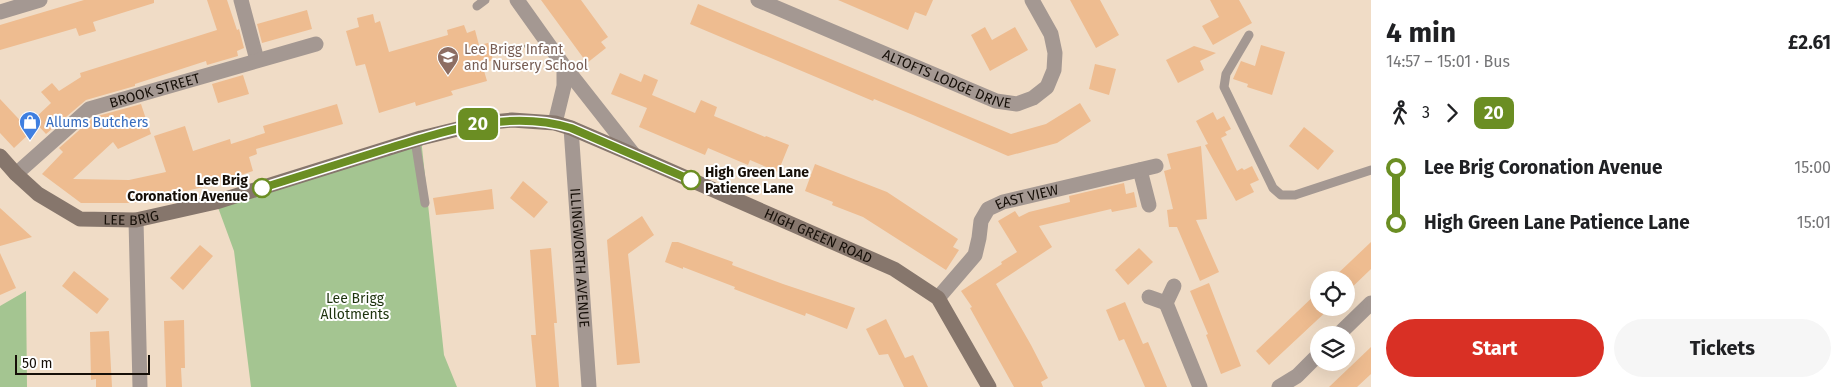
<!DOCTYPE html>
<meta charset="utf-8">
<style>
body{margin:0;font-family:"Fira Sans",sans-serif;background:#f6f6f6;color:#202124;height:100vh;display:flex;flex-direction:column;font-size:19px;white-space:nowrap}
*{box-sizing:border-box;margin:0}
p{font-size:16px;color:#757577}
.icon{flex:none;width:28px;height:28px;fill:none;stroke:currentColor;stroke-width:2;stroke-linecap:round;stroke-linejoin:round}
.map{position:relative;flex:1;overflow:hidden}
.sheet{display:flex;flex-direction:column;background:#fff;width:475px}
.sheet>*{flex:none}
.badge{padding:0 10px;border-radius:8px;font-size:18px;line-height:32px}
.tools{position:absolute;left:1310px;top:271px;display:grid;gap:10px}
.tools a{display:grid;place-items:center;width:45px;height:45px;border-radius:50%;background:#fff;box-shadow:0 5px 20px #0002;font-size:25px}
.scale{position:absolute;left:15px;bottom:12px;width:135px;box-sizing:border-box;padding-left:5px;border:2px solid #160f08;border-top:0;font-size:14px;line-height:18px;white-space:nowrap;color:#160f08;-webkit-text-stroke:4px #fff;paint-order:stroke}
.map>.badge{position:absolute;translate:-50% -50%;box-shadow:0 0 0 2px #fff}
.legs{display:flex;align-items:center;gap:8px;height:55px;padding:0 15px;font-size:16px}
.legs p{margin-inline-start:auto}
.summary{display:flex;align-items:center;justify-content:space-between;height:85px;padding:0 15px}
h1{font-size:28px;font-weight:700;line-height:38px}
.primary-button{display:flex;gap:10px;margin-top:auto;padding:10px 15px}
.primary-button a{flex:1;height:58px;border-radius:30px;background:#d93025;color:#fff;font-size:20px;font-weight:700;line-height:58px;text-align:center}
.primary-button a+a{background:#f6f6f6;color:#202124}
ul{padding:0 15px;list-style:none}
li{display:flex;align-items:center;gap:18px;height:55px;font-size:19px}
li i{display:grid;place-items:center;width:8px;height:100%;margin:0 6px;background:currentColor}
li i::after{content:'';width:12px;height:12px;margin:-6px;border:4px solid;border-radius:50%;background:#fff}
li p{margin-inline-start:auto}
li:first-child i{background:linear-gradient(#0000 50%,currentColor 0)}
li:last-child i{background:linear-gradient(currentColor 50%,#0000 0)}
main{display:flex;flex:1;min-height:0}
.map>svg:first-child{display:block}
</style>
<main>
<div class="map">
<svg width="1371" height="387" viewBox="0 0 1371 387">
<rect width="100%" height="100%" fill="#f0dcc6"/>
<!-- green -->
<path fill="#a4c591" d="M421 138 444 355 457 387H251L234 251 216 202Z
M26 291 27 387H0V306Z"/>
<!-- building -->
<path fill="#eebc90" d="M84 0H154V3L93 22 96 31 79 36 76 28 0 50V25Z
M207 0H227L237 30 239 29 244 48 237 51 238 56 207 65 206 61 135 84V86L86 100 46 134 33 120 51 103 41 92 52 83 59 91 81 77 80 73 217 30Z
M541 0H581L608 37 601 42 606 48 587 63Z
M838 0H933L926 16 915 12 908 30Z
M1070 0H1100L1119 35 1096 48Z
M1210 0H1239L1252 23 1213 45 1202 26 1219 17Z
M698 4 1011 134 1046 124 1080 103 1091 121 1057 143 1008 156 913 115 874 99 873 101 690 24Z
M307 10 312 29 262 43 257 24Z
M373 14 375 23 380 21 389 52 448 35 447 30 464 25 467 33 475 30 479 45 488 43 493 60 482 64 487 81 451 91 453 95 416 106 415 102 379 113 365 64 356 66 346 31 359 27 357 18Z
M985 27 992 40 1015 27 1028 50 990 71 971 35Z
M1261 45 1285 52 1272 95 1247 87 1248 84 1233 79 1241 61 1255 66Z
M1194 46 1216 53 1200 61 1204 70 1178 83 1166 60Z
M1095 64 1116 69 1109 95 1089 89Z
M620 73 641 82 644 74 658 80 652 95 695 113 701 100 717 107 714 116 765 137 766 136 789 145 778 172 750 160 748 165 708 148 705 155 639 127 647 108 611 94Z
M243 75 249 94 218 103 212 84Z
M0 99 31 132 14 148 0 133Z
M141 104 151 134 118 149 113 142 73 179 129 180 166 172 154 136 185 126 193 151 230 139 231 144 265 133 263 126 337 104 343 124 256 149 257 154 249 157 253 171 208 186 133 203H81L42 174 63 152 59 148 94 117Z
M1213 112 1217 120 1224 116 1231 129 1225 132 1227 135 1221 138 1237 171 1242 168 1244 170 1252 166 1259 180 1250 184 1254 192 1236 201 1205 145 1208 144 1196 121Z
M1304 127 1334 151 1318 170 1289 146Z
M1201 146 1207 219 1196 220 1219 272 1200 281 1177 227H1169L1167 210 1173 209 1164 171 1171 169 1167 154Z
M815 164 887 192 958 239 953 247 959 250 946 270 863 217 832 205 833 202 805 191Z
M523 181 548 202 534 218 510 198Z
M1124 183 1126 194 1134 192 1137 207 1112 212 1111 209 1039 226 1052 247 996 284 1031 345 1048 378 1041 382 1043 387H1014L970 308 972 307 961 291 1002 264 1001 262 1017 252 998 221 1015 211 1019 217 1029 212 1070 202 1069 196Z
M492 189 494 209 436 215 433 198Z
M0 208 32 237 0 246Z
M642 216 654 235 628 254 640 363 617 365 607 240Z
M672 242H678L708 253 733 262 732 265 783 284 855 308 847 329 806 313 805 316 734 289 735 287 683 267V269L665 262Z
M1371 242V269L1346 293V280H1331Z
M200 245 213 256 183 290 170 278Z
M551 248 557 323H554L559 387H536L531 335H536L530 250Z
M1139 248 1153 262 1128 285 1115 270Z
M0 253 16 288 0 295Z
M74 271 109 299 97 314 62 286Z
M1209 283 1241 366 1221 374 1206 335 1208 334 1190 291Z
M1319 291V308H1330L1269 365 1256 351Z
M1125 302 1143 344 1148 342 1167 387H1145L1124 339 1119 341 1106 310Z
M886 319 905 358 913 355 928 387H904L888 354 879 355 866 329Z
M184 320 185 368H181L182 387H166L164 321Z
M109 331 112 387H96V379L91 380 90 332Z
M1371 347V374L1357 387H1329Z"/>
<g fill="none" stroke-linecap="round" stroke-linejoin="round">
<!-- path -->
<path stroke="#ad9d8b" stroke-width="3" stroke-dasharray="2.5 4" stroke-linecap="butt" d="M519 51 528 44"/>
<!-- lane -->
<path stroke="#a49892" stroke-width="9" d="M477 6 485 0
M1249 35 1226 74 1224 87 1273 188 1281 195H1295L1371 170
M415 140 425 203"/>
<!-- street -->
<g stroke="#a49892" stroke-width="15">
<path d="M241 0 257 60"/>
<path d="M517 0 564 66 634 155"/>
<path id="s1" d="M758 0 996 101 1017 104 1033 98 1047 87 1054 70 1055 53 1051 34 1032 0"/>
<path d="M0 12 40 0"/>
<path d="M555 123 564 86V66"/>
<path id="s2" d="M571 128 589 387"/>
<path d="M1140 170 1149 205"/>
<path id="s3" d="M16 174 89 109 316 44"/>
<path d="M136 220 140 387"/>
<path d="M1149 297 1166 303 1174 286"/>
<path id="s4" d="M938 298 975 255 979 238 981 221 988 209 1003 202 1156 166"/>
<path d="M1166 303 1200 387"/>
<path d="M1338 335 1371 303"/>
<path d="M1279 387 1297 376 1319 354"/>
</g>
<!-- secondary -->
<path stroke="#86766c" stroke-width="15" id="s5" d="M0 156 16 174 38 194 80 219 136 220 216 202 421 138 482 123 512 120 555 123 571 128 634 155 894 269 938 298 989 387"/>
</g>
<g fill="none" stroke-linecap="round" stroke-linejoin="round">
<!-- line-1 casing -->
<g stroke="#fff" stroke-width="11">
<path id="line-1" d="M262 188C303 175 344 162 386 149 446 131 508 109 571 128L691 180"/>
</g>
<!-- line-1 -->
<use href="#line-1" stroke="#6b8e23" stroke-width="8"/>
</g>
<!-- icons -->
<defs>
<g id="school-pin" transform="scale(1.125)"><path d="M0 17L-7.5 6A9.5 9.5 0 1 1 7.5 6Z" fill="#8d6e63" stroke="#fff"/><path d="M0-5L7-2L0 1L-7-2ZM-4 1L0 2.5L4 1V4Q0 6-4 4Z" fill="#fff"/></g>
<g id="shop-pin" transform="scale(1.125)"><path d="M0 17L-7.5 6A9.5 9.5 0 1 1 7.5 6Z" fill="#3f7fe0" stroke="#fff"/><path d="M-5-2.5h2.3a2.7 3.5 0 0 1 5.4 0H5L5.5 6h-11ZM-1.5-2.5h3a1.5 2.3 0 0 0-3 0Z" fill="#fff"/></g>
</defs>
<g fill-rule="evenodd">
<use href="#school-pin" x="448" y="57"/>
<use href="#shop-pin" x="30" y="122"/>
</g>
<!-- markers -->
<g fill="#fff" stroke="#6b8e23" stroke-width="2.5">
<circle cx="691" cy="180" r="9"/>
<circle cx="262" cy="188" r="9"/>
</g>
<g text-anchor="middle" stroke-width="4" stroke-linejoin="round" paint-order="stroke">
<!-- education labels -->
<g font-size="14" fill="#785e54" stroke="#fff" text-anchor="start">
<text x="464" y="54">Lee Brigg Infant<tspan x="464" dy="16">and Nursery School</tspan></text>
</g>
<!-- street labels -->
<g font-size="14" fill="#160f08" stroke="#fff">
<text dy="5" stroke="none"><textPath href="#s1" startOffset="205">ALTOFTS LODGE DRIVE</textPath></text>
<text dy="5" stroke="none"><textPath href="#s3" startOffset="166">BROOK STREET</textPath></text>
<text dy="5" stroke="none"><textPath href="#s4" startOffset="146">EAST VIEW</textPath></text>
<text dy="5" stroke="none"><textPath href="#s5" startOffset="154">LEE BRIG</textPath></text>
<text dy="5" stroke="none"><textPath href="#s5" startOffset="878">HIGH GREEN ROAD</textPath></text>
<text dy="5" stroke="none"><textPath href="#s2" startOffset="130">ILLINGWORTH AVENUE</textPath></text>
</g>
<!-- shop labels -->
<g font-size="14" fill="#366cbe" stroke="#fff" text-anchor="start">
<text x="46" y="127">Allums Butchers</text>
</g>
<!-- stop labels -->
<g font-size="14" font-weight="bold" fill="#160f08" stroke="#fff" text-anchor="start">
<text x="705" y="177">High Green Lane<tspan x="705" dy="16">Patience Lane</tspan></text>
<text x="248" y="185" text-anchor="end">Lee Brig<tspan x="248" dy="16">Coronation Avenue</tspan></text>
</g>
<!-- park labels -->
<g font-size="14" fill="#1d330d" stroke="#fff">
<text x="355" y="303">Lee Brigg<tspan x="355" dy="16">Allotments</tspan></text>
</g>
</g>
</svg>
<div class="tools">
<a><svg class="icon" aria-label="locate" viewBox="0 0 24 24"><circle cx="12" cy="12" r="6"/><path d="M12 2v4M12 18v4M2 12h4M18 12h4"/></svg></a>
<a><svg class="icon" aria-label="layers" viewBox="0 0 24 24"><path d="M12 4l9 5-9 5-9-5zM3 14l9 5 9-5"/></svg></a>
</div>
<div class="scale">50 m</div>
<b class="badge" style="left:478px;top:124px;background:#6b8e23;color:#fff">20</b>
</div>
<section class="sheet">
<div class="summary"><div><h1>4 min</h1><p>14:57 – 15:01 · Bus</p></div><b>£2.61</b></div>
<div class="legs"><svg class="icon" aria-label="walk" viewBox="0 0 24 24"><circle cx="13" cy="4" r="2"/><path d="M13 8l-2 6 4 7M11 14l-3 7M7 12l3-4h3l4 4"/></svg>3<svg class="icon" aria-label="forward" viewBox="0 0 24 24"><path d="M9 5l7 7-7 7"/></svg><b class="badge" style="background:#6b8e23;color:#fff">20</b></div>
<ul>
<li><i style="color:#6b8e23"></i><b>Lee Brig Coronation Avenue</b><p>15:00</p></li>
<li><i style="color:#6b8e23"></i><b>High Green Lane Patience Lane</b><p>15:01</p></li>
</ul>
<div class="primary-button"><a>Start</a><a>Tickets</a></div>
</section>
</main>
